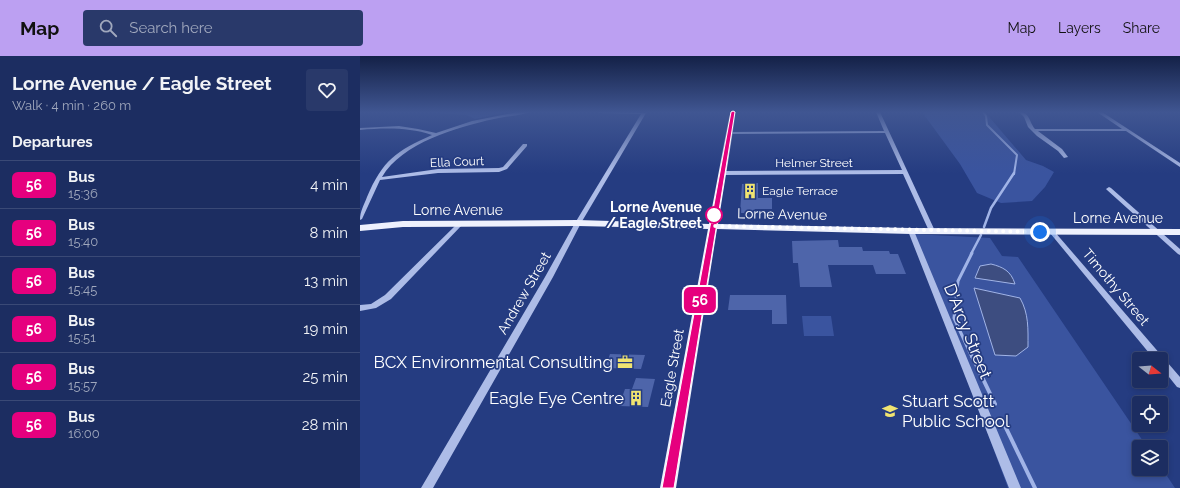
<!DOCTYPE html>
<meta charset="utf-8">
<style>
body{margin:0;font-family:Raleway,sans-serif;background:#29396a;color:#f1f3f6;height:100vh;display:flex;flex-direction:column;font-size:15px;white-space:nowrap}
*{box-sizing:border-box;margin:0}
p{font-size:13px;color:#a0a8bd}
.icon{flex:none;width:22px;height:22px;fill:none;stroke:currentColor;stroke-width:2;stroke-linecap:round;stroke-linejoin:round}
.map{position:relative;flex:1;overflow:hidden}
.details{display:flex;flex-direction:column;background:#1c2d61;width:360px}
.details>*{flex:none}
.badge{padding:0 8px;border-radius:6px;font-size:14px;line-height:26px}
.needle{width:26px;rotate:107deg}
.buttons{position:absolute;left:772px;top:296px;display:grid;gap:8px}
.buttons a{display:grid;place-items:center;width:36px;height:36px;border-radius:4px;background:#1c2d61;box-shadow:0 2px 6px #0003,0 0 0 1px #3a4976;font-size:20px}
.you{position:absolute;width:20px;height:20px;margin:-10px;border:3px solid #fff;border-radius:50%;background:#1a73e8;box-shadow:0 0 0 6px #1a73e833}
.map>.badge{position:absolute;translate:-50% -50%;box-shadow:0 0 0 2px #fff}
h2{padding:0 12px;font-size:15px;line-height:36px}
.round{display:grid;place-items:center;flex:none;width:42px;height:42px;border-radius:4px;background:#29396a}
.summary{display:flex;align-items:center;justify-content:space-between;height:68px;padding:0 12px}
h1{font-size:19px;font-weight:700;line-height:30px}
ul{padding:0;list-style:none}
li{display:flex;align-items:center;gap:12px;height:48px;padding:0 12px;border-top:1px solid #3a4976}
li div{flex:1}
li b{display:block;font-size:15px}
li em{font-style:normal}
li .badge{min-width:44px;font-weight:700;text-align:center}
header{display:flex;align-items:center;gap:24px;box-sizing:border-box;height:56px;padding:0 20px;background:#bca0f2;color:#111}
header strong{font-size:19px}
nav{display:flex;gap:22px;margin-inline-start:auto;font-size:14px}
.search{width:280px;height:36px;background:#29396a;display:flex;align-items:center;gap:10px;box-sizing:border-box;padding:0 14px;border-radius:4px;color:#a0a8bd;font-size:15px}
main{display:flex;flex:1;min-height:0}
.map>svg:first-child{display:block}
</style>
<header>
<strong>Map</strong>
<div class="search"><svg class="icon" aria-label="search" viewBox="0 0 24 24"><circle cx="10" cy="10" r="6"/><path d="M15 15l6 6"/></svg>Search here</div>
<nav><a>Map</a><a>Layers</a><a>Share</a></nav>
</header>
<main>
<section class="details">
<div class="summary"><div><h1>Lorne Avenue / Eagle Street</h1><p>Walk · 4 min · 260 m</p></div><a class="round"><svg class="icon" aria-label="heart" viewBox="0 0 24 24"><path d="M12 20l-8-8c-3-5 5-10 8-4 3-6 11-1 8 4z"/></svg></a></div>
<h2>Departures</h2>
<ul>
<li><span class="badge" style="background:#e6007e;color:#fff">56</span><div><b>Bus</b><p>15:36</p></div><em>4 min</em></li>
<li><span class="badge" style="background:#e6007e;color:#fff">56</span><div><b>Bus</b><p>15:40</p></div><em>8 min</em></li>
<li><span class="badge" style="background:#e6007e;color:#fff">56</span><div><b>Bus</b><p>15:45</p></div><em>13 min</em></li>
<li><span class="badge" style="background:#e6007e;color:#fff">56</span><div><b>Bus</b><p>15:51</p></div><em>19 min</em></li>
<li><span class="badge" style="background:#e6007e;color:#fff">56</span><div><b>Bus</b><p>15:57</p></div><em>25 min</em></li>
<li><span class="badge" style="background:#e6007e;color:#fff">56</span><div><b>Bus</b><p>16:00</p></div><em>28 min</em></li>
</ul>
</section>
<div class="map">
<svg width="820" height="432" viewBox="0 0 820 432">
<rect width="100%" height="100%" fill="#253c81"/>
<!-- green -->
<path fill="#3a549f" d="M64 56H147L115 63 106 59Z
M562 56H625L666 104 683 110 694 116 685 131 672 145 641 147 617 137 600 108Z
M553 178 630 182 642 200 658 201 787 391H779V413H801V411L815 432H648Z
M442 260H471L474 280H444Z"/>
<!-- water -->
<path fill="#3d4d80" stroke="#a1b4e7" d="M631 208C643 211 651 215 655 228L615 222 620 210Z
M614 232 660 242C669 258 668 273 668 291L656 300 635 299Z"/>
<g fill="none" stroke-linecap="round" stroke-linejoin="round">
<!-- stream-far3 -->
<path stroke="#a1b4e7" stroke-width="2" d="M623 56 626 60 627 69 657 99 654 118"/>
<!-- stream-far2 -->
<path stroke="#a1b4e7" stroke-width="2.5" d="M624 171 631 152 654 117
M611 198 621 179"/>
<!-- stream-far1 -->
<path stroke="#a1b4e7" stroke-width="3" d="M612 197 598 225 594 262 612 301"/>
<!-- stream -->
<path stroke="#a1b4e7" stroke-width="4" d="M612 300 635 348
M645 370 675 432"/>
</g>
<!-- building -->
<path fill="#4e65aa" d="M398 127V142H412V153H395V157H380L382 128Z
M478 184 479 191H502L503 195H529L530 198H538L546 218H516L513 209H468L472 231H440L438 207H433L432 185Z
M370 239H426L427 268H412V254H368Z
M250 298 285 299 281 313 245 312Z
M276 322 295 323 288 351 259 350 265 333H272Z"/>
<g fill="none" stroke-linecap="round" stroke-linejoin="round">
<!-- minor -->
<path fill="#adbce7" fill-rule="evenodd" d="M158 56H170C160 60 145 60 134 63 97 71 42 87 22 121L78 113 139 112 143 111 163 88H167V90L147 113 139 116 78 117 20 124 2 163 0 164C0 155 4 149 7 141 23 104 36 95 72 79 48 71 24 72 0 74V72L39 70 58 73 76 77 112 65Z
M238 56 286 57 221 167 193 221 73 432H61L185 221 215 167 281 58 240 57Z
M516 56H520L575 175 574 176 572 177 569 175 543 118 362 119 359 117 362 115 542 114 525 77 369 78 367 77 369 76 524 75Z
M659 56C670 56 669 66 675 73H762L737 56H742L820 107V111L766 75H678L702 93 708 101 704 102 698 95 677 80 668 71 664 61Z
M749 131 751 132 820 193V199L818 198 747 134 746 133Z
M100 166 102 167 103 168 102 169 31 243 16 252 0 255V249L11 248 25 239 98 167Z
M551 173 554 175 661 432H649L548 175Z
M692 174 694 175 820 321V332L817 331 801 311V303H794L690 177 689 176Z"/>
<!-- major -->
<path fill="#eef1fd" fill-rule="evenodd" d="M370 56H376L358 168 551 172 820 173V179L551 178 357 173 316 432H300L348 173 218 170 43 171 0 175V169L43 165 218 164 349 168Z"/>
</g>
<!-- sky -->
<linearGradient id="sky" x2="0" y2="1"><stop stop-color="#142147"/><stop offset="0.48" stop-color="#405692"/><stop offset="1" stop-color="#405692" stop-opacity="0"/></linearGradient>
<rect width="820" height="117" fill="url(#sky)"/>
<!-- line -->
<path fill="#e6007e" stroke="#fff" d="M373 55 375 56 314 432H302L371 56Z"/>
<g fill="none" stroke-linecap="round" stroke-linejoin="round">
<!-- walk -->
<path stroke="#fff" stroke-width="4" stroke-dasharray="0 7.2" d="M354 159 352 170 680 176"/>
</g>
<!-- icons -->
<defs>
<g id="building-bare" transform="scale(1.2)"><path d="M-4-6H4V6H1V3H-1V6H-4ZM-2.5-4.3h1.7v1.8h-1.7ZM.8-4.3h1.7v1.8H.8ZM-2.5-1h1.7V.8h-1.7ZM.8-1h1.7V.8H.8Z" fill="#f0e471" stroke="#253c81" stroke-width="2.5" paint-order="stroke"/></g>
<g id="office-bare" transform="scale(1.2)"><path d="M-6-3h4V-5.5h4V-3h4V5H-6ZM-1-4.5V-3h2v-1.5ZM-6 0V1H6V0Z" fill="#f0e471" stroke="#253c81" stroke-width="2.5" paint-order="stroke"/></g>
<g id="school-bare" transform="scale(1.2)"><path d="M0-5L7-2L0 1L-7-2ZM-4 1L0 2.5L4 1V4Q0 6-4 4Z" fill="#f0e471" stroke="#253c81" stroke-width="2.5" paint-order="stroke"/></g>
</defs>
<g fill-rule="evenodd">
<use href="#building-bare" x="390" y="135"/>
<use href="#office-bare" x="265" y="306"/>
<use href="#building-bare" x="276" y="342"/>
<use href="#school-bare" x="530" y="355"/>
</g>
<!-- markers -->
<circle fill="#fff" stroke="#e6007e" stroke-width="2" cx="354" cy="159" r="8"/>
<g text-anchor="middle" stroke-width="3.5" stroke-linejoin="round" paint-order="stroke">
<!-- far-street labels -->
<g font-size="12" fill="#fff" stroke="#253c81">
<text transform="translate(97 106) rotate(-2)" y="4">Ella Court</text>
<text x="454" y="111">Helmer Street</text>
</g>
<!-- far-poi labels -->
<g font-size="12" fill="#fff" stroke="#253c81" text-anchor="start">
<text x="402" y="139">Eagle Terrace</text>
</g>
<!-- stop labels -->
<g font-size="14" font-weight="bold" fill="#fff" stroke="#253c81" text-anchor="end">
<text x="342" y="156">Lorne Avenue<tspan x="342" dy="16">/ Eagle Street</tspan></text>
</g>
<!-- street labels -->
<g font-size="14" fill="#fff" stroke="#253c81">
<text x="98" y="159">Lorne Avenue</text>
<text transform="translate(422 158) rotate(1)" y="5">Lorne Avenue</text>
<text x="758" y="167">Lorne Avenue</text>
<text transform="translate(756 231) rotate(50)" y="5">Timothy Street</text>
<text transform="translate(164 237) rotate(-60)" y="5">Andrew Street</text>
<text transform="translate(312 312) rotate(-80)" y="5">Eagle Street</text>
</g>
<!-- near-street labels -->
<g font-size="17" fill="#fff" stroke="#253c81">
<text transform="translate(608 275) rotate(68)" y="6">D'Arcy Street</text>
</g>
<!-- near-poi labels -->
<g font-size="17" fill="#fff" stroke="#253c81" text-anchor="end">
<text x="253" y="312">BCX Environmental Consulting</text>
<text x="264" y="348">Eagle Eye Centre</text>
<text x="542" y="351" text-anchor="start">Stuart Scott<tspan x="542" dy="20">Public School</tspan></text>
</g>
</g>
</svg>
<div class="buttons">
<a><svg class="needle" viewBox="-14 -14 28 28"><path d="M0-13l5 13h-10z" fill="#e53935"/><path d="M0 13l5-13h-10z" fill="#a0a8bd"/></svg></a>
<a><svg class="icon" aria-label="locate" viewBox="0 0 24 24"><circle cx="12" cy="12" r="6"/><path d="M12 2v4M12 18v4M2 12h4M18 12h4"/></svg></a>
<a><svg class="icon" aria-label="layers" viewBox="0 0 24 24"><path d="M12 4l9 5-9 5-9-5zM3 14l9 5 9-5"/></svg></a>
</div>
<div class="you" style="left:680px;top:176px"></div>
<b class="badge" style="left:340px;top:244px;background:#e6007e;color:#fff">56</b>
</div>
</main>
